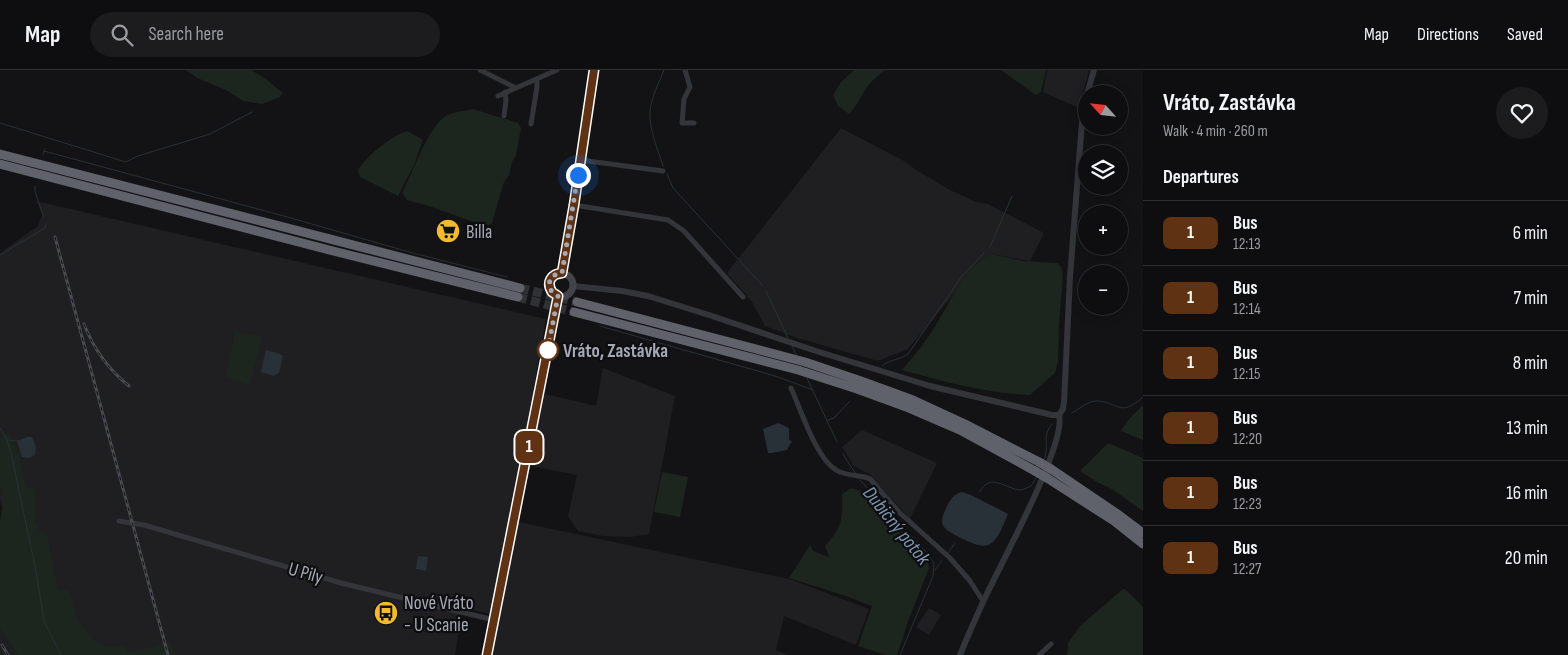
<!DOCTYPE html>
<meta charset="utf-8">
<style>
body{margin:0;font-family:"Sofia Sans Condensed",sans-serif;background:#1c1c1e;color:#f1f3f6;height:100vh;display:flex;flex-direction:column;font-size:19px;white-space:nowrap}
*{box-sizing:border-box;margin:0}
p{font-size:16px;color:#9b9c9f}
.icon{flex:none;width:28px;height:28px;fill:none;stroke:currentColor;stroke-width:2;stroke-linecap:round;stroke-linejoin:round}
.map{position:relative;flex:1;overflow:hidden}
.drawer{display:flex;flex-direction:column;background:#0e0e10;width:425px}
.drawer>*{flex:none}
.badge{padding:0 10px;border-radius:8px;font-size:18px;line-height:32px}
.needle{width:32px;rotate:297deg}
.buttons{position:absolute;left:1078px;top:15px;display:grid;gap:10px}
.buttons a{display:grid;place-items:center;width:50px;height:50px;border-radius:50%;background:#0e0e10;box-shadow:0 2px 12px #0003,0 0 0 1px #2e2e30;font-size:25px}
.you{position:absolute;width:25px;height:25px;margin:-12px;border:4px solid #fff;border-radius:50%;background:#1a73e8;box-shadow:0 0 0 8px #1a73e833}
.map>.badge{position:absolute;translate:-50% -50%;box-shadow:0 0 0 2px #fff}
h2{padding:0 20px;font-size:19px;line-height:45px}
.round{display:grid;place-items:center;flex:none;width:52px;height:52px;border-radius:26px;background:#1c1c1e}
.overview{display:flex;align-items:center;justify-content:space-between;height:85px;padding:0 20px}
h1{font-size:24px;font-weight:700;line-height:38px}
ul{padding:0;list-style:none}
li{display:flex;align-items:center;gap:15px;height:65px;padding:0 20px;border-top:1px solid #2e2e30}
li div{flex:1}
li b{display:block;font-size:19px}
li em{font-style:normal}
li .badge{min-width:55px;font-weight:700;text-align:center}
header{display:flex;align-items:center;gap:30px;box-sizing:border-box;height:70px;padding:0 25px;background:#0e0e10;border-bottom:1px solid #2e2e30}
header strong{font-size:24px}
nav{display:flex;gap:28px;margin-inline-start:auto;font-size:18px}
.search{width:350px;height:45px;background:#1c1c1e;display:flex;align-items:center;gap:12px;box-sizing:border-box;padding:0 18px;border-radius:28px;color:#9b9c9f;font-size:19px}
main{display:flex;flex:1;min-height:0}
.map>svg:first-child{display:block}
</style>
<header>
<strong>Map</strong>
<div class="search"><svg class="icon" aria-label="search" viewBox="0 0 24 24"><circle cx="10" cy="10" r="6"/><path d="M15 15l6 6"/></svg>Search here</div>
<nav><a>Map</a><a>Directions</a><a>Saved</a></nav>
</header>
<main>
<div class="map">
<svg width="1143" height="585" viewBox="0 0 1143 585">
<rect width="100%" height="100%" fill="#131315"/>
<!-- built -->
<path fill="#1f1f22" d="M1047 0H1089L1079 38 1043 22Z
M841 58 906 92 916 100 950 120 976 132 988 134 1044 163 1030 191 991 184 978 192 958 219 908 279 878 291 797 268 765 256 752 232 727 203Z
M36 131 546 249 533 321 596 336 603 298 675 326 649 464 630 467 603 466 578 461 568 446 577 405 520 394 509 450 789 509 869 539 856 575 784 546 776 580 788 585H490L492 544 463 538 455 585H0V541L4 447 0 430V183L38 156 42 145 40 138Z
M862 360 937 393 910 449 869 404 854 396 842 377Z
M929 538 941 545 929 565 916 557Z"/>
<!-- green -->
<path fill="#1d251f" d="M186 0H251L266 9 283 23 280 27 262 34 243 31 226 20 197 8Z
M854 0H885C878 5 870 12 865 20 860 29 856 37 849 44L838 36 833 25 841 12Z
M1001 0H1046L1041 22 1036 25Z
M473 39 518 53 521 58 516 85 512 92 509 105 504 112 492 153 489 155 471 151 426 135 414 132 407 130 402 123C414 101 425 64 443 48 450 42 464 41 473 39Z
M407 61 422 69V72L415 93 398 126 360 107 358 101C364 87 393 65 407 61Z
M991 184 1023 191 1057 193C1062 196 1062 200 1063 205L1059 255 1058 292 1055 303 1030 325C984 323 946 312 902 300 913 287 924 274 933 260 946 239 968 193 991 184Z
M235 261 262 267 250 314 226 308Z
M1143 335V370L1121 361 1129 349Z
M9 363 20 390 26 417 34 419V449L39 460 47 464 58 520H70L77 550 96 572 110 577 125 575 128 582H132L170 572 175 585H18L0 558V451L3 433 0 414V374L2 366Z
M1108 373 1143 388V441L1112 419 1097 412 1080 401Z
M662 402 688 407 680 447 654 442Z
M851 418 867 423 927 486 929 498 909 549 897 585H886L858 576 872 536 846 526 789 508 810 475 813 481 829 487 825 476C842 457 843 450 842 424Z
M1123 519 1126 520 1143 537V585H1067L1068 573 1080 556Z"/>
<!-- water -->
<path fill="#293138" d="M266 280 280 284 283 286 279 303 274 306 261 302Z
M778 353 789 358V370L792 371 787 380 772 383H768L763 359Z
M27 367H32L36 377 35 385 29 388 22 387 17 371Z
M962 422 971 425 1008 444C1004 453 999 469 990 474 987 476 982 476 979 475 972 474 947 462 944 457 939 450 945 441 948 434 952 428 954 424 962 422Z
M418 486 428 487 426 501 416 499Z"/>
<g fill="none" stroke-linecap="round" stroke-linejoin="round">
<!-- stream -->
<path stroke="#293138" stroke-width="1" d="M0 53 126 92 138 86 210 64 252 42
M44 81 291 148 409 182 507 207
M43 84 45 79
M663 96C658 79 649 60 650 42 651 27 659 13 664 0
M667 104 673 118 763 216
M35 116V121L44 148
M990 177 1012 126
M0 185 45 158 46 154
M766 221 788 268
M600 256 775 306 813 320
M792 276 797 286
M882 296C890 289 900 290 908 284L962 206 984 183
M807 308 837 372
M1072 343C1079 339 1088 331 1096 331 1119 331 1118 349 1143 327
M828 350 834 348 850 331
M0 358 7 370 11 383 36 501 44 551 61 585
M8 370 17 371
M843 384 855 403
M1044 390C1050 375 1041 367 1052 354
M860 410 927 483 934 493 933 506 900 585
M979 422C992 401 1005 420 1022 420L1031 416 1037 407
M948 483 955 473
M935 500 942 490"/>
<!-- motorway-tunnel -->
<path stroke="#303135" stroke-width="9" stroke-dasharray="9 4.5" stroke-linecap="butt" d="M520 218 577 232
M518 227 574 242"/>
<!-- minor -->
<path stroke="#34353a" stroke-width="5" d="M480 0 516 18
M685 0 690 17 684 29 682 53H694
M498 26 557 0
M504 46 506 30 505 22
M531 54 537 17V9
M580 90 663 101
M574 135 668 150 684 161 743 227
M791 318C801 340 816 388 836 400 847 407 860 404 870 409L900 443 950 488 970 511 983 531
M119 451 144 455 341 513 494 550
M1039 585 1051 574"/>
<!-- tertiary -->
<path stroke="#34353a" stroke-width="6" d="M1087 24 1094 0
M573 216 622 221 648 226 709 245 816 281 930 316 1052 345H1059
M960 585C967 567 975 550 983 532 998 499 1067 374 1059 345L1063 339 1064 332 1070 207 1082 52 1086 28"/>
<!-- secondary -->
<path stroke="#42444a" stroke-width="7" d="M562 203 574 135 594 0
M549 215a12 12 0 1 1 24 0a12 12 0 1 1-24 0Z
M487 585 558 227"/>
<!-- motorway -->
<path stroke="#60626b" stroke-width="9" d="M0 84 520 218
M0 94 333 181 518 227
M577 232 805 292 861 311 913 330 965 354 1039 392
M574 242 798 300 857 319 909 338 960 360 1035 401
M1051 399 1119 445 1143 463
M1047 408 1114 451 1143 474"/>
<!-- rail casing -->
<g stroke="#494b51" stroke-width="3">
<path id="rail" d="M55 167 168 585
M84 254C94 280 108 299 129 316
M2 575 8 585"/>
</g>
<!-- rail -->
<use href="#rail" stroke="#0e0e10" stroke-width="1" stroke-dasharray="4" stroke-linecap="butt"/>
<!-- motorway-bridge -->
<path stroke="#60626b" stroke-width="9" d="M1039 392 1051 399
M1035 401 1047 408"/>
</g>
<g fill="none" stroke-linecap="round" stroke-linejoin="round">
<!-- line casing -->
<g stroke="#fff" stroke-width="11">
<path id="line" d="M487 585 558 226 552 222C546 212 551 204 562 203L574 135 594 0"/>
</g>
<!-- line -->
<use href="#line" stroke="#603214" stroke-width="8"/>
<!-- walk -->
<path stroke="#a5a9b5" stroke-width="5" stroke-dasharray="0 9" d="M548 280 547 284 558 226 552 222C546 212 551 204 562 203L578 105"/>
</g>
<!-- icons -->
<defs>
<g id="supermarket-disc" transform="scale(1.25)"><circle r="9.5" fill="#f2bb2e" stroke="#0e0e10"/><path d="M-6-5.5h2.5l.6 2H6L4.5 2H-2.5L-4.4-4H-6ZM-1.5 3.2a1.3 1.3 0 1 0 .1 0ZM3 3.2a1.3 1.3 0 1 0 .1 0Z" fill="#111"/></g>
<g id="bus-disc" transform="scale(1.25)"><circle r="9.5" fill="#f2bb2e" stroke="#0e0e10"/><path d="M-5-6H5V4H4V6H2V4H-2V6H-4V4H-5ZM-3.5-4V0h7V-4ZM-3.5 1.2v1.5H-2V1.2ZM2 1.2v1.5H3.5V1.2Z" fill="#111"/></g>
</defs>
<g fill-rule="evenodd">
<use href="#supermarket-disc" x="448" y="161"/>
<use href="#bus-disc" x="386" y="543"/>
</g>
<!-- markers -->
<circle fill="#fff" stroke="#603214" stroke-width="2.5" cx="548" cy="280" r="10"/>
<g text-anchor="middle" stroke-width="4.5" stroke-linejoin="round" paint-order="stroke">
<!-- poi labels -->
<g font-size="19" fill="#a5a9b5" stroke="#0e0e10" text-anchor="start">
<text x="466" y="168">Billa</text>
<text x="404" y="539">Nové Vráto<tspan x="404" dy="22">- U Scanie</tspan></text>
</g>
<!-- stop labels -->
<g font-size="19" font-weight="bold" fill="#a5a9b5" stroke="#0e0e10" text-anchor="start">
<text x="563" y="287">Vráto, Zastávka</text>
</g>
<!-- street labels -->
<g font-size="19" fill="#a5a9b5" stroke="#0e0e10">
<text transform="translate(306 502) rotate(16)" y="7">U Pily</text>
</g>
<!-- water labels -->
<g font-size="20" font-style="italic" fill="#7b95b1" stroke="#0e0e10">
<text transform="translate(897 455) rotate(51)" y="7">Dubičný potok</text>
</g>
</g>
</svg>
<div class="buttons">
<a><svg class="needle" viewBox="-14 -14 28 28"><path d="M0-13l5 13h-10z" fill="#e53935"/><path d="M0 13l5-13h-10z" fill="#9b9c9f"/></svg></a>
<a><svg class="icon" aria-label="layers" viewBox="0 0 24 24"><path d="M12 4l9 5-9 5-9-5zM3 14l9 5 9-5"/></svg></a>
<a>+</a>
<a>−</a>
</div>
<div class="you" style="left:578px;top:105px"></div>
<b class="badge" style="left:529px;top:377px;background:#603214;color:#fff">1</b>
</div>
<section class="drawer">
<div class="overview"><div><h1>Vráto, Zastávka</h1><p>Walk · 4 min · 260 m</p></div><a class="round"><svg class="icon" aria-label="heart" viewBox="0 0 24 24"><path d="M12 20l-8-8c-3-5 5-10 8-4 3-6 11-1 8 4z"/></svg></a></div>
<h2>Departures</h2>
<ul>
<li><span class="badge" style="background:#603214;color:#fff">1</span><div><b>Bus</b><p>12:13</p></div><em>6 min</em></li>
<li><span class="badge" style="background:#603214;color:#fff">1</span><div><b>Bus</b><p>12:14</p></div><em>7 min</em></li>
<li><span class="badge" style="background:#603214;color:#fff">1</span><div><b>Bus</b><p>12:15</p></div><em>8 min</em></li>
<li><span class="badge" style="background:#603214;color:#fff">1</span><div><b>Bus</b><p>12:20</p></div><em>13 min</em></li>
<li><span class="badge" style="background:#603214;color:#fff">1</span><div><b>Bus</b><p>12:23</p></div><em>16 min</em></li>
<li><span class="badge" style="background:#603214;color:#fff">1</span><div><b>Bus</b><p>12:27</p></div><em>20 min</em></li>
</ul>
</section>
</main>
